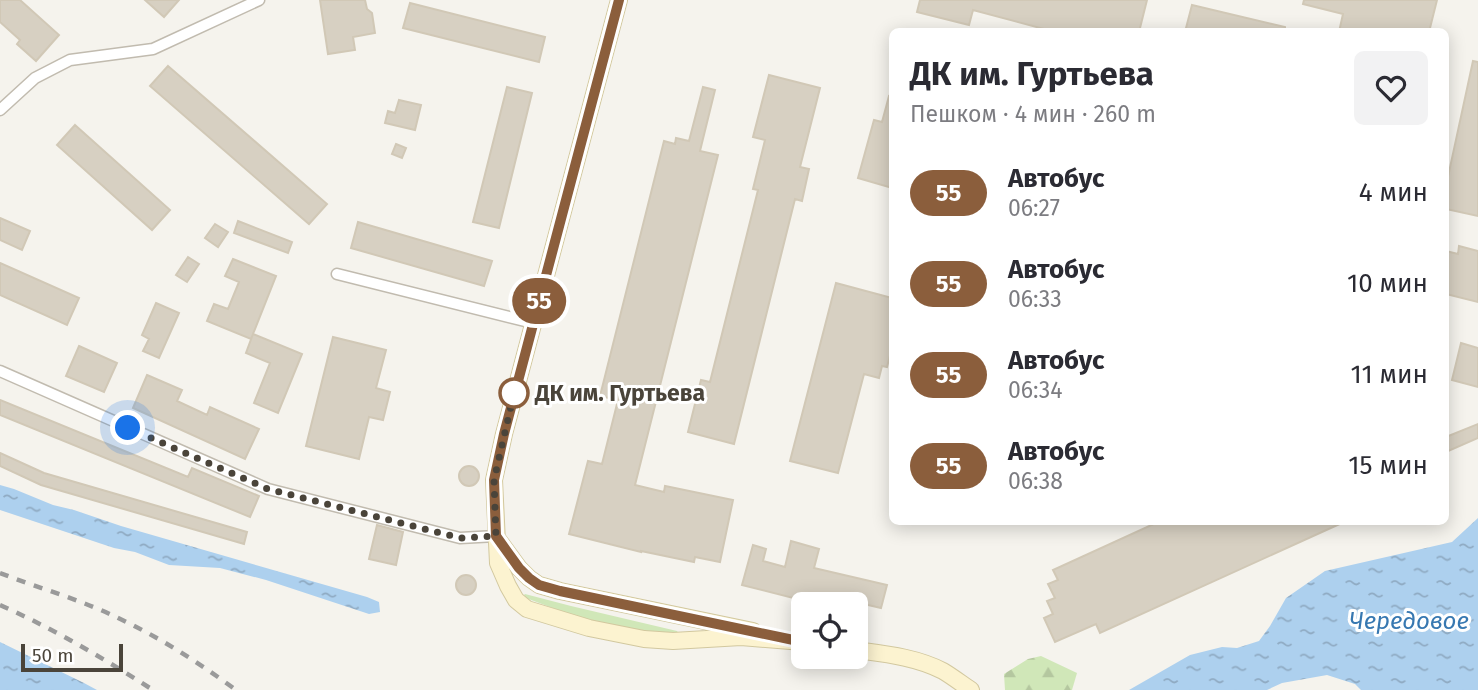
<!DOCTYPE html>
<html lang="ru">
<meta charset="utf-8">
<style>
body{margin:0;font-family:"Fira Sans",sans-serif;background:#f2f2f3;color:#2b2b33;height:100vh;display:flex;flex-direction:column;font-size:26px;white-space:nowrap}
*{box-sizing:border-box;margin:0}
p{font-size:23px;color:#7c7c81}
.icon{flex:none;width:38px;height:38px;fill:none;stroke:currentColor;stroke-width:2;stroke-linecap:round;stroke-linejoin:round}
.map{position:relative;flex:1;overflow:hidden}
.sheet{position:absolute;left:889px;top:28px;width:560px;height:497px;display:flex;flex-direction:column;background:#fff;border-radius:10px;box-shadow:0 4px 18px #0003}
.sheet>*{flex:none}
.badge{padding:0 14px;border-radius:23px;font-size:24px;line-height:46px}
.tools{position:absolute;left:791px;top:592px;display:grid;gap:14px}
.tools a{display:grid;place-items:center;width:77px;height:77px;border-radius:10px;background:#fff;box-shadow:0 4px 18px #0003;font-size:35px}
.scale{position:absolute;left:21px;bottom:18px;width:102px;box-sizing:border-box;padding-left:7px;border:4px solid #4a443a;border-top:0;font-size:19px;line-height:24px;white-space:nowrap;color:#4a443a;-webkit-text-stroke:5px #fff;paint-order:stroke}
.you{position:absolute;width:35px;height:35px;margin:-18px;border:5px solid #fff;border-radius:50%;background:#1a73e8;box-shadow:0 0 0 10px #1a73e833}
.map>.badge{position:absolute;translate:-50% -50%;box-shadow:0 0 0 4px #fff}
.round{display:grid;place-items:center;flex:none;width:74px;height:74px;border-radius:10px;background:#f2f2f3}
.head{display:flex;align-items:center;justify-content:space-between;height:119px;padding:0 21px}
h1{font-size:33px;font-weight:700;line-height:52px}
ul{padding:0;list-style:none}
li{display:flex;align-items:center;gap:21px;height:91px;padding:0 21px}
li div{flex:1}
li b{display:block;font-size:26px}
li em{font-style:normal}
li .badge{min-width:77px;font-weight:700;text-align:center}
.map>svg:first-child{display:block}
</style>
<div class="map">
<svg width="1478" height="690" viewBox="0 0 1478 690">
<defs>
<pattern id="forest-firs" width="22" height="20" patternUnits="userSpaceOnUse" patternTransform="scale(1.75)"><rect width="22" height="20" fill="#d0e7b8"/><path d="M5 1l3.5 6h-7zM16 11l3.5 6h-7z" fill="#b4c79f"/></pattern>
<pattern id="water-ripples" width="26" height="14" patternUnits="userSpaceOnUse" patternTransform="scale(1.75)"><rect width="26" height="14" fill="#add0ee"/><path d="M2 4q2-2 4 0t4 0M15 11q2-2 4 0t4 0" fill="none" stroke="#8faac2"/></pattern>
</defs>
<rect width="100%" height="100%" fill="#f5f3ed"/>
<!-- grass -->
<path fill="#d0e7b8" d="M525 594 571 606 677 631 679 634 626 631 566 613 526 598 524 595Z"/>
<!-- forest -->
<path fill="url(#forest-firs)" d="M1041 656 1077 673 1072 690H1005L1004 674 1028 659Z"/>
<!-- water -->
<path fill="url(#water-ripples)" d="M0 485 14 489 53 505 74 510 121 526 367 597 379 602 380 612 369 614 266 580 220 568 169 565 135 552 114 548 0 510Z
M1478 518V690H1361L1355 684 1327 675 1282 683 1267 690H1129L1190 655 1222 647 1237 648 1259 641 1270 626 1286 598 1325 571 1452 542Z
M0 642 84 683 97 690H0Z"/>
<!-- building -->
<path fill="#d7d0c2" stroke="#d1c8b6" stroke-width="2" d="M0 0H20L59 35 36 61 17 44 20 40 0 22Z
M145 0H179L164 17Z
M320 0H365L367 9 372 13 375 33 353 37 355 50 328 54Z
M920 0H1147L1139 32H1055L973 10 969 25 917 12Z
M1304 0H1437L1429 32H1339L1343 14 1303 4Z
M410 3 545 37 539 62 403 28Z
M1192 5 1285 27V32H1185Z
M1473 61 1478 62V216L1446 209V186Z
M168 66 327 204 309 224 150 86Z
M769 75 820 88 800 167 809 169 802 201 795 199 734 444 688 432 701 380 710 382 758 190 753 189 765 140 753 137Z
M507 87 532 93 499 228 473 222Z
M703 87 715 90 700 151 718 155 635 485 664 492 665 486 733 500 720 562 695 557 694 562 641 551V552L569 534 588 461 602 464 618 400 600 396 664 141 675 144 676 138 689 141Z
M889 96 892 97V188L858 178 874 120 882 122Z
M399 100 421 105 415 130 385 123 388 111 395 113Z
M75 125 170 210 152 230 57 145Z
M396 144 406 148 402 158 392 154Z
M0 218 30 231 22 250 0 240Z
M238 221 292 242 288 253 234 233Z
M358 222 492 261 484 286 351 248Z
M215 224 228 232 218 247 205 238Z
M1459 246 1478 251V302L1446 294V251L1458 254Z
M188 257 199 264 187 282 176 275Z
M233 259 276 276 251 339 207 321 214 304 228 309 239 282 225 276Z
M0 263 79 298 67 325 0 295Z
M836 283 892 298V348L887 367 882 366 879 378 864 374 838 473 790 461Z
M156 303 179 313 159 358 143 351 149 339 142 335Z
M253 334 302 354 278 413 254 403 270 363 246 353Z
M333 337 386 350 376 388 390 392 383 420 369 417 359 459 306 446Z
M1461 343 1478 348V387L1452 380Z
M79 346 117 363 104 392 66 376Z
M147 375 182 390 177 401 207 415 210 407 259 429 245 459 133 408Z
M0 400 188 477 192 468 259 496 250 517 0 415Z
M1478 424V438L1446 452V437Z
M0 453 44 473 247 532 244 544 41 485 0 466Z
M459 476a10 10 0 1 1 20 0a10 10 0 1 1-20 0Z
M1158 522H1344L1100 633 1096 624 1055 642 1044 618 1053 614 1047 601 1055 598 1048 584 1058 580 1053 570Z
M377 525 403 532 396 565 369 559Z
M791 541 819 549 814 568 887 585 881 608 847 600 846 604H824L805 599V601L742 585 753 545 766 549 763 561 785 567Z
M456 585a10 10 0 1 1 20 0a10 10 0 1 1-20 0Z"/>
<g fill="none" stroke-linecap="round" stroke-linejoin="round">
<!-- street casing -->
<g stroke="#c1bbaf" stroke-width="13">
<path id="street" d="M0 110 35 78 70 60 153 49 259 0
M337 274 533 323
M0 371 268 489 460 538 496 536"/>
</g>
<!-- secondary casing -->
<g stroke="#d2c89f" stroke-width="18">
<path id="secondary" d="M619 0 504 434 494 480 498 563 508 586 516 600 527 609 589 628 644 639 673 641 741 637 803 642
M497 538 519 568 529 578 539 585 560 591 753 631
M856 650C885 654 916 657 943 671 953 677 962 684 971 690"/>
</g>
<!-- street -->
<use href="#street" stroke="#fff" stroke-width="10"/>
<!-- secondary -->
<use href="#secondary" stroke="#fcf3d0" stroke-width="16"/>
<!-- rail -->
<path stroke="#9a9a9a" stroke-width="4.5" stroke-dasharray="9 9" stroke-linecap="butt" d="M0 573C38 588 79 599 116 617 159 637 198 662 236 690
M0 605C54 629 103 658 153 690"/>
</g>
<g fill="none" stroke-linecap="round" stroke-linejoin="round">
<!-- line casing -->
<g stroke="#fff" stroke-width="16">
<path id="line" d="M619 0 504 434 494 480 496 536 519 568 529 578 539 585 560 591 803 642"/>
</g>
<!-- line -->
<use href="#line" stroke="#8b5e3c" stroke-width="10"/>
<!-- walk -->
<path stroke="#4a443a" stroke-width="7" stroke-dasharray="0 12.6" d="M128 428 268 489 460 538 496 536 494 480 514 393"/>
</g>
<!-- markers -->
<circle fill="#fff" stroke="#8b5e3c" stroke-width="3.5" cx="514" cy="393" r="14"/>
<g text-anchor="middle" stroke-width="6" stroke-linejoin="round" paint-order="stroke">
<!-- stop labels -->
<g font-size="23" font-weight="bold" fill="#4a443a" stroke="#fff" text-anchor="start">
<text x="535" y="401">ДК им. Гуртьева</text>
</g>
<!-- water labels -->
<g font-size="24" font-style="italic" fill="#3778b1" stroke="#fff">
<text x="1409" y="629">Чередовое</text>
</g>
</g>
</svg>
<div class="tools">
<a><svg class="icon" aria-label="locate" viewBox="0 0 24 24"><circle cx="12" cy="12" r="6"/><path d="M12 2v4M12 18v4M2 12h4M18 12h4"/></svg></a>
</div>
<div class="scale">50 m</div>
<div class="you" style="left:128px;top:428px"></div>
<b class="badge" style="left:539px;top:301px;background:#8b5e3c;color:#fff">55</b>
<section class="sheet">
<div class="head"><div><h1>ДК им. Гуртьева</h1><p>Пешком · 4 мин · 260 m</p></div><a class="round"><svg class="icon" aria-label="heart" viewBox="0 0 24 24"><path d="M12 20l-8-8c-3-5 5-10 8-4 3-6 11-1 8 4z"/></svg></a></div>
<ul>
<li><span class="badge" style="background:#8b5e3c;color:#fff">55</span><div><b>Автобус</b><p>06:27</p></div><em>4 мин</em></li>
<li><span class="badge" style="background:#8b5e3c;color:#fff">55</span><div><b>Автобус</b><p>06:33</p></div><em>10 мин</em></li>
<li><span class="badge" style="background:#8b5e3c;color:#fff">55</span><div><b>Автобус</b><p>06:34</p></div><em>11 мин</em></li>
<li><span class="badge" style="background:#8b5e3c;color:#fff">55</span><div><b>Автобус</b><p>06:38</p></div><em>15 мин</em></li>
</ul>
</section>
</div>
